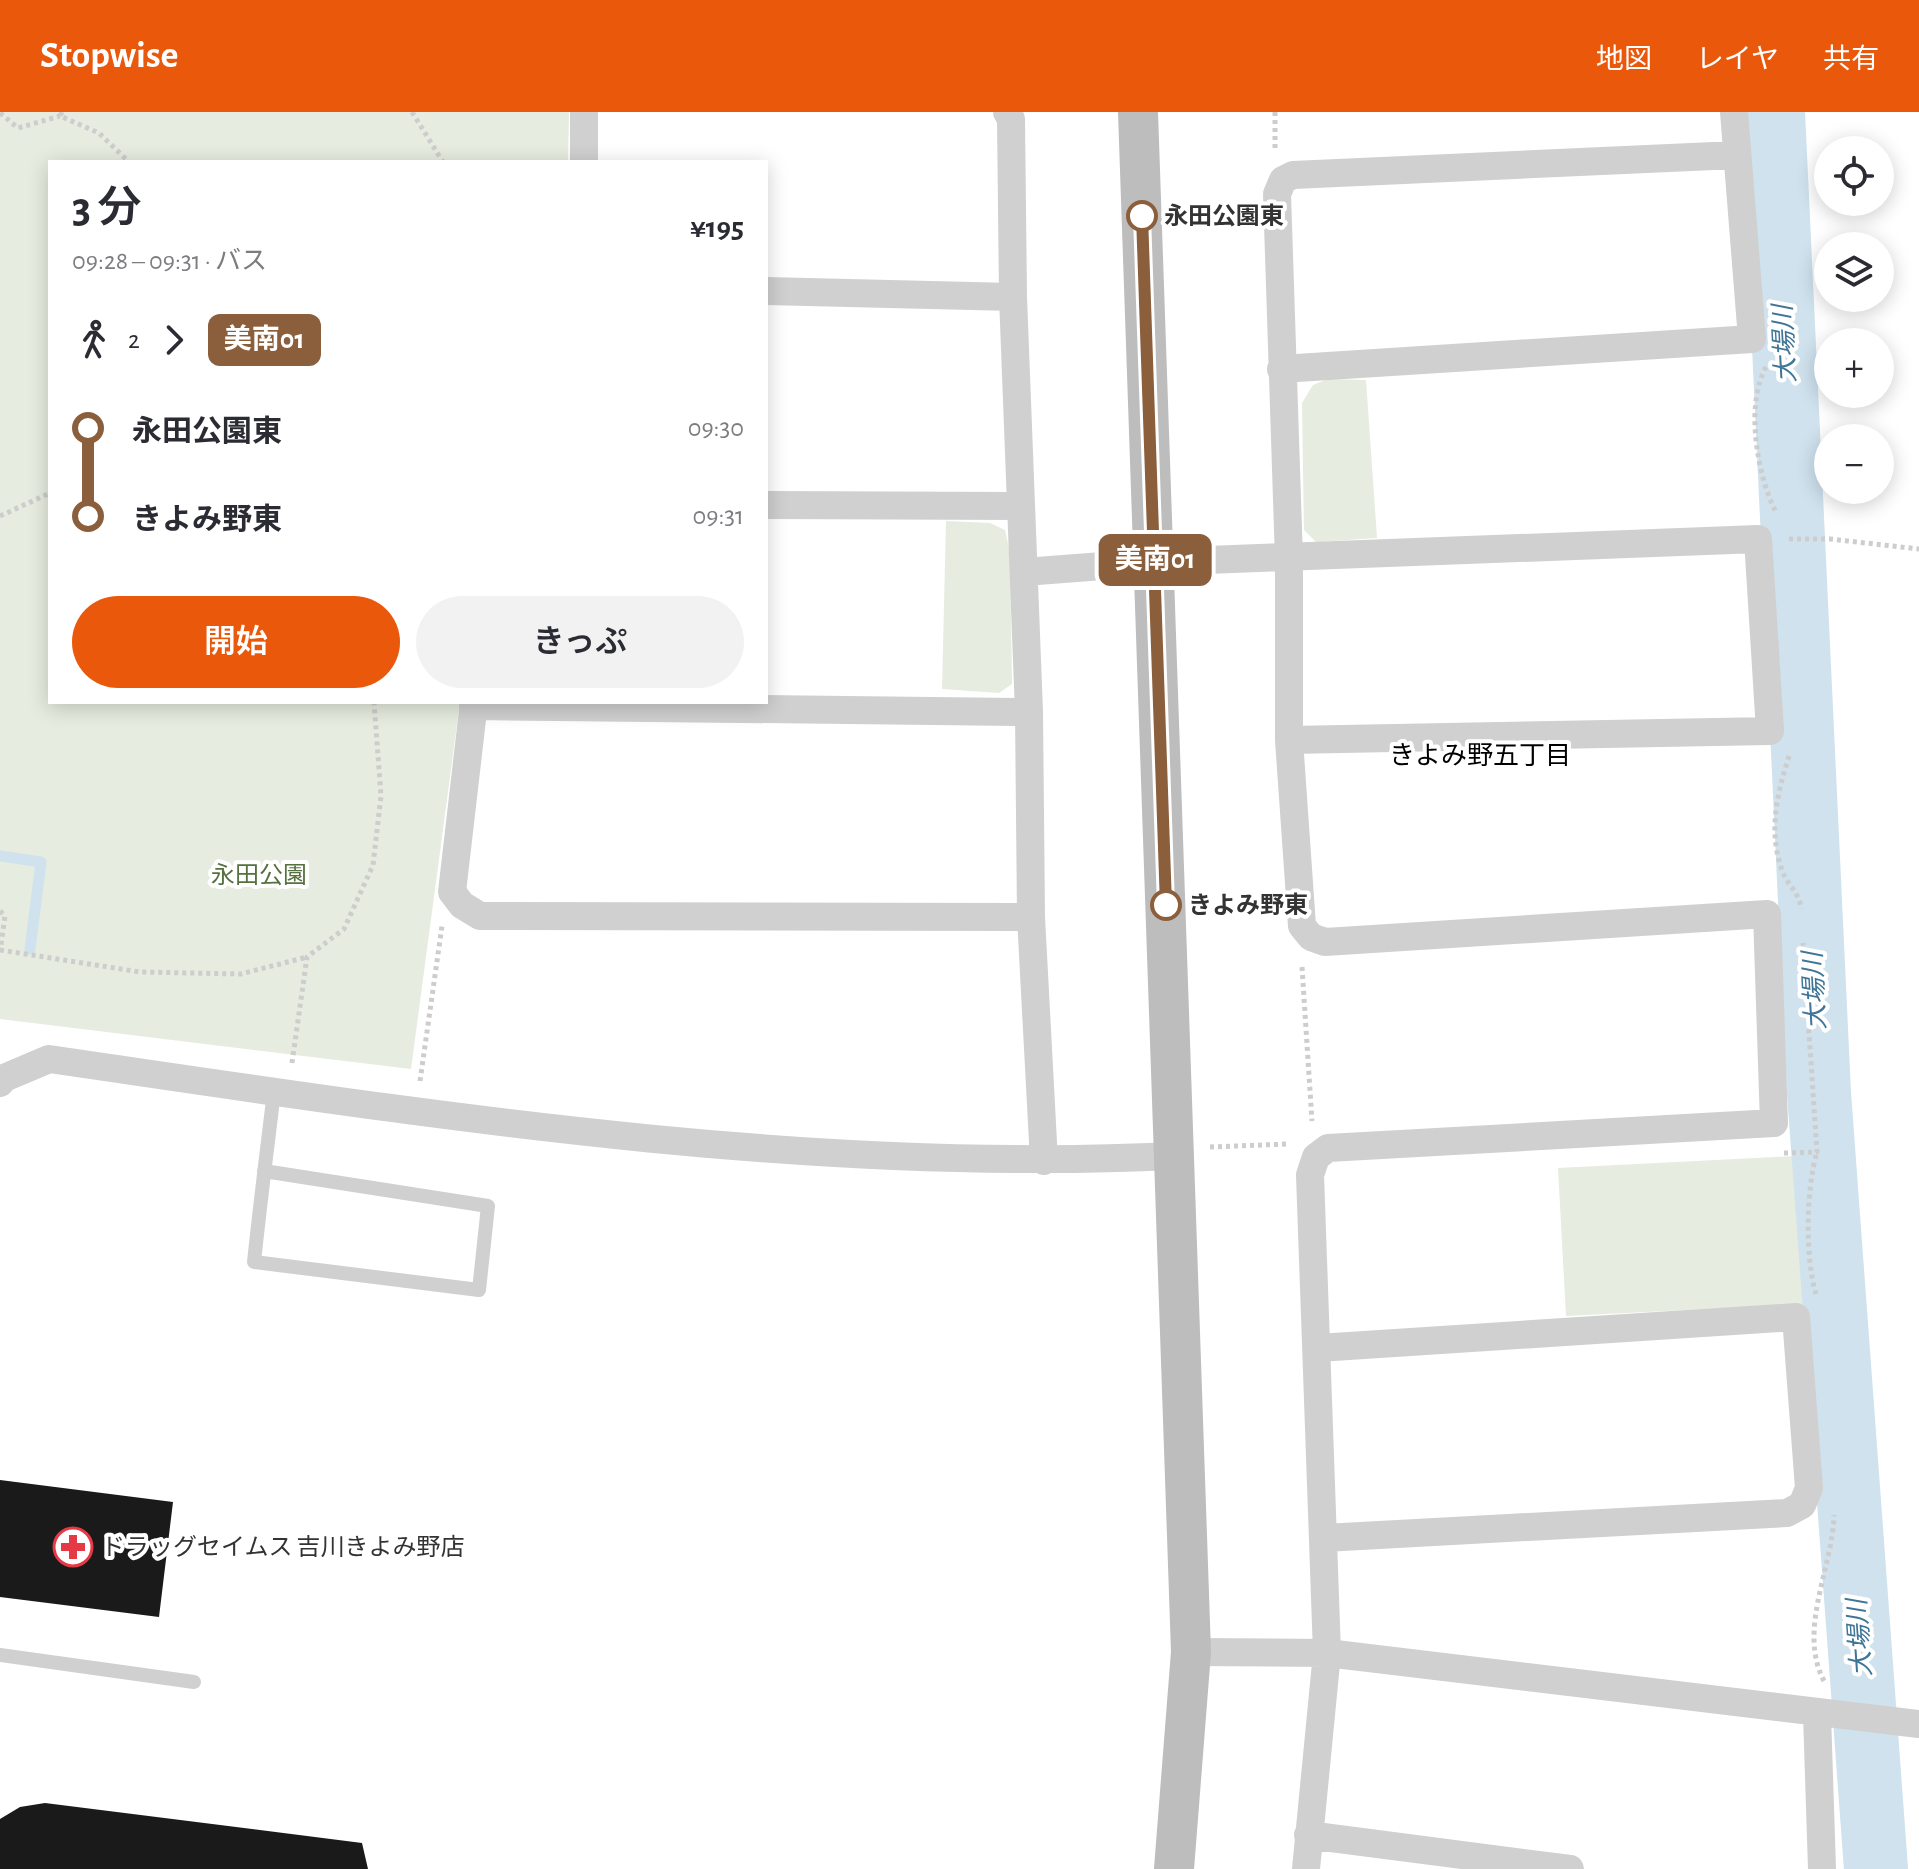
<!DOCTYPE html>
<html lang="ja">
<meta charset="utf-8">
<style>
body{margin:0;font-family:"Alegreya Sans","Noto Sans JP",sans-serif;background:#f2f2f3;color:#2b2b33;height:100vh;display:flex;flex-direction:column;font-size:30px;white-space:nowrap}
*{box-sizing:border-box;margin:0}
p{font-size:26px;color:#7c7c81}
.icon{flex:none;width:44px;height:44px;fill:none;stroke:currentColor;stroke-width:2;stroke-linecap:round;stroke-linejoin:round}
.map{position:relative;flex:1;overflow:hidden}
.sheet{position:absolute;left:48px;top:48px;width:720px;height:544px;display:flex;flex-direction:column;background:#fff;border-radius:0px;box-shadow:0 4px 20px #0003}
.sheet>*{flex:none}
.badge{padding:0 16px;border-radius:12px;font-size:28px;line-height:52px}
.tools{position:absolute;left:1814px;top:24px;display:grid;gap:16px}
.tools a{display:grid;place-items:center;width:80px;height:80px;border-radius:50%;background:#fff;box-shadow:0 4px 20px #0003;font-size:40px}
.map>.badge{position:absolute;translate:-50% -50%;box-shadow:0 0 0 4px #fff}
.legs{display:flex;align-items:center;gap:12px;height:88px;padding:0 24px;font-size:26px}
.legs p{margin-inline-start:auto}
.summary{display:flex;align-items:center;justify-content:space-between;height:136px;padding:0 24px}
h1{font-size:44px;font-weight:600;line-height:60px}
.action{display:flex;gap:16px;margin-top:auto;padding:16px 24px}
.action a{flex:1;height:92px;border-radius:48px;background:#ea580c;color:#fff;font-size:32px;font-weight:600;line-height:92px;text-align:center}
.action a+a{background:#f2f2f3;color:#2b2b33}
ul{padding:0 24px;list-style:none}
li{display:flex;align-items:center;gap:28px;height:88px;font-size:30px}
li i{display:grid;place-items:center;width:12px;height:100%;margin:0 10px;background:currentColor}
li i::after{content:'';width:20px;height:20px;margin:-10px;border:6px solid;border-radius:50%;background:#fff}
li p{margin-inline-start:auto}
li:first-child i{background:linear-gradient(#0000 50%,currentColor 0)}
li:last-child i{background:linear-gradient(currentColor 50%,#0000 0)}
header{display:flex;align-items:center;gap:48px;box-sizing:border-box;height:112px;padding:0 40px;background:#ea580c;color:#fff}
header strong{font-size:38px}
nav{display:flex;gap:44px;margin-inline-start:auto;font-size:28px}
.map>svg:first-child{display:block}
</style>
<header>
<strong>Stopwise</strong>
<nav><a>地図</a><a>レイヤ</a><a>共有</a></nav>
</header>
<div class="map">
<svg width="1919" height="1757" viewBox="0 0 1919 1757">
<rect width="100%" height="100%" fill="#fff"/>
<!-- green -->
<path fill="#e6ecdf" d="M0 0H569L568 50H50V590H460L411 957 0 907Z
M1328 267 1366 268 1377 426 1316 430 1304 418 1302 291 1313 273Z
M946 409 990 411 1005 418 1010 441 1012 572 999 581 942 577Z
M1796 1044 1803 1192 1566 1204 1558 1056Z"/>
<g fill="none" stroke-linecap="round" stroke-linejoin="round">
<!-- stream -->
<path stroke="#cfe2ee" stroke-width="11" d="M0 744 41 750 30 837"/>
<!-- river -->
<path stroke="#cfe2ee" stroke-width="64" d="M1773 0 1819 981 1876 1757"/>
</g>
<!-- building -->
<path fill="#1a1a1a" d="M0 1368 173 1390 159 1505 0 1485Z
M45 1691 362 1731 368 1757H0V1707L20 1695Z"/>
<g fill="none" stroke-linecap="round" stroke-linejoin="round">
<!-- path -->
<path stroke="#cdcdcd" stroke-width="5" stroke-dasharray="4 4" stroke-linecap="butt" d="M62 0 60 4 99 21 129 50
M412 0 443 50
M1275 0V39
M0 1 18 16 60 4
M1766 255C1745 292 1757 364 1776 400
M0 404 50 381
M1789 427H1830L1919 437
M1789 644C1777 682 1768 719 1782 758 1787 773 1800 781 1801 797
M0 799 5 804 0 840
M0 838 140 860 241 862 307 845
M1302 855 1312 1009
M292 951 307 845 344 817 373 753 381 684 374 590
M420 969 442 814
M1210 1035 1288 1032
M1784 1041 1817 1040 1803 831
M1816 1182C1805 1146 1806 1077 1817 1040
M1824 1569C1797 1518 1833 1455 1834 1403"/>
<!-- lane -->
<path stroke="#d0d0d0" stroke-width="14" d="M264 1059 488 1094 479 1178 254 1150C260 1093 267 1037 274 980
M0 1543 194 1570"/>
<!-- street -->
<path stroke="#d0d0d0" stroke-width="28" d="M1007 0 1011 7 1013 185 1029 600 1031 805 1044 1049
M584 50V0
M766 179 1013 185
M1281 257 1752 227 1734 0
M766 393 1020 394
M1024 460 1155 450 1758 427 1770 619 1289 628
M474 590 452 780 462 793 480 804 1031 805
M473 594 1029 600
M0 971 4 966 49 947C421 1001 798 1062 1175 1044
M1318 1236 1796 1205 1809 1376 1802 1393 1787 1401 1324 1426
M1191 1540 1327 1541 1919 1612
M1817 1602 1822 1757
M1308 1723 1570 1757
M1306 1757 1327 1541 1310 1063 1316 1045 1328 1036 1774 1011 1767 802 1325 830 1311 825 1302 814 1289 628V448L1277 82 1283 68 1293 63 1736 43"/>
<!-- secondary -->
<path stroke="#bdbdbd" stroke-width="40" d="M1138 0 1191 1540 1174 1757"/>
</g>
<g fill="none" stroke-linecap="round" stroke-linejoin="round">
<!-- line-1 casing -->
<g stroke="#fff" stroke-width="18">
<path id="line-1" d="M1142 104 1166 793"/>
</g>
<!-- line-1 -->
<use href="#line-1" stroke="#8b5e3c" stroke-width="12"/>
</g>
<!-- icons -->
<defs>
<g id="pharmacy-ring" transform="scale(2)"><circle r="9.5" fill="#fff" stroke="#e63946" stroke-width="1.5"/><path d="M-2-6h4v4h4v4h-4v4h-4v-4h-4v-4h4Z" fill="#e63946"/></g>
</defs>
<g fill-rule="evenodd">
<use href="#pharmacy-ring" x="73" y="1435"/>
</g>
<!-- markers -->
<g fill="#fff" stroke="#8b5e3c" stroke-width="4">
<circle cx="1142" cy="104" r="14"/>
<circle cx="1166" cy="793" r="14"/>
</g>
<g text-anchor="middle" stroke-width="8" stroke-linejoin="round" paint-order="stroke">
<!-- stop labels -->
<g font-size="24" font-weight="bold" fill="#333" stroke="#fff" text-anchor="start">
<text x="1164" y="112">永田公園東</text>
<text x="1188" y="801">きよみ野東</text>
</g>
<!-- park labels -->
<g font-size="24" fill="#56703f" stroke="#fff">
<text x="259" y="771">永田公園</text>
</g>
<!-- poi labels -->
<g font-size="24" fill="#333" stroke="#fff" text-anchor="start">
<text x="101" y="1443">ドラッグセイムス 吉川きよみ野店</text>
</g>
<!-- water labels -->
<g font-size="26" font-style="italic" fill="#3f7597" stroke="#fff">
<text transform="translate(1784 232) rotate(-93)" y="9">大場川</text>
<text transform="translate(1814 879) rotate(-93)" y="9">大場川</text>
<text transform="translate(1859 1526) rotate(-94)" y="9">大場川</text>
</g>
<!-- neighbourhood labels -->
<g font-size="26" fill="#000" stroke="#fff">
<text x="1480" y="652">きよみ野五丁目</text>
</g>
</g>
</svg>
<div class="tools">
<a><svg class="icon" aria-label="locate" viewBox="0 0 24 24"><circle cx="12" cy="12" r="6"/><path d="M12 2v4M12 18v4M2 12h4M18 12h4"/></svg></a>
<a><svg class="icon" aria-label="layers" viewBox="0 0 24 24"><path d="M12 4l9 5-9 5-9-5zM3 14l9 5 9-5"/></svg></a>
<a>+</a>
<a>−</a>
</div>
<b class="badge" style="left:1155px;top:448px;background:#8b5e3c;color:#fff">美南01</b>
<section class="sheet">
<div class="summary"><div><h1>3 分</h1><p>09:28 – 09:31 · バス</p></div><b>¥195</b></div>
<div class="legs"><svg class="icon" aria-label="walk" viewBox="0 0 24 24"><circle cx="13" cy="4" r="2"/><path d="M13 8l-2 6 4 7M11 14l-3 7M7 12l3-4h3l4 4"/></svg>2<svg class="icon" aria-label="forward" viewBox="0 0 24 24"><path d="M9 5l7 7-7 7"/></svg><b class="badge" style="background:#8b5e3c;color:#fff">美南01</b></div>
<ul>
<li><i style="color:#8b5e3c"></i><b>永田公園東</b><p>09:30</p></li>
<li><i style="color:#8b5e3c"></i><b>きよみ野東</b><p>09:31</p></li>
</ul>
<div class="action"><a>開始</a><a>きっぷ</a></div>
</section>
</div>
